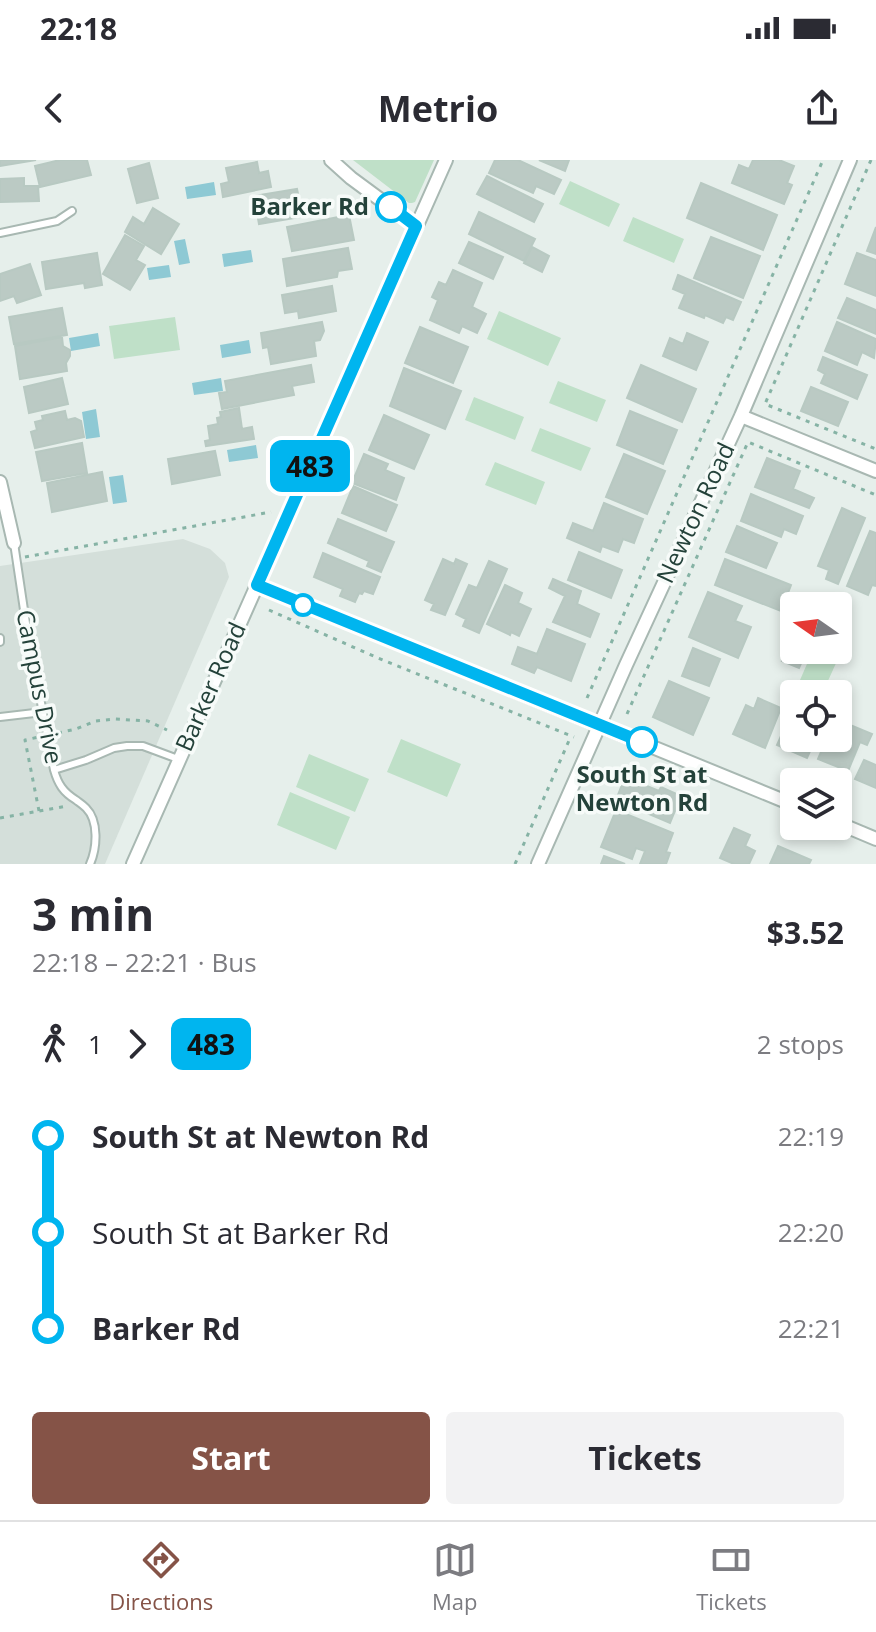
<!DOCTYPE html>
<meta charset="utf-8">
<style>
body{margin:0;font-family:"Open Sans",sans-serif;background:#f2f2f3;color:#2b2b33;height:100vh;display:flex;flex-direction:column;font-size:30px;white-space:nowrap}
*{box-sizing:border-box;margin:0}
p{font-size:26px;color:#7c7c81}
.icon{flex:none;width:44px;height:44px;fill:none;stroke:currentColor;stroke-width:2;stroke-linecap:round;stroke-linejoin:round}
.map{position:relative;height:704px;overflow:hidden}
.details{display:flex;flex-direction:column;background:#fff;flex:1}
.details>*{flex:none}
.badge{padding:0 16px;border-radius:12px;font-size:28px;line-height:52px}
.needle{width:52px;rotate:284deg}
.controls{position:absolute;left:780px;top:432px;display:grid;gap:16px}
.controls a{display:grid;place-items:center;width:72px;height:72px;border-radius:8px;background:#fff;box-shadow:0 4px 12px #0003;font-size:40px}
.map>.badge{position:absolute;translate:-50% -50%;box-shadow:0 0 0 4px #fff}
.legs{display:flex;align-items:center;gap:12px;height:88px;padding:0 32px;font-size:26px}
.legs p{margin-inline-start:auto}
.head{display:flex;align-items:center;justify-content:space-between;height:136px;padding:0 32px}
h1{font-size:44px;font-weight:700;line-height:60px}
.primary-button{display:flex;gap:16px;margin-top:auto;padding:16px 32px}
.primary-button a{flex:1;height:92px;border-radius:8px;background:#855347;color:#fff;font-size:32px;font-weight:700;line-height:92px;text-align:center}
.primary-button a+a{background:#f2f2f3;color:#2b2b33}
ul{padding:0 32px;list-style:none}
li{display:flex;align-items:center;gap:28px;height:96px;font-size:30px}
li i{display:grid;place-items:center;width:12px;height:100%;margin:0 10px;background:currentColor}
li i::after{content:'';width:20px;height:20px;margin:-10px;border:6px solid;border-radius:50%;background:#fff}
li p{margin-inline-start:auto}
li:first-child i{background:linear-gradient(#0000 50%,currentColor 0)}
li:last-child i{background:linear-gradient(currentColor 50%,#0000 0)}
.status{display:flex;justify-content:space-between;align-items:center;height:56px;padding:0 40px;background:#fff;direction:ltr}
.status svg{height:22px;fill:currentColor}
header{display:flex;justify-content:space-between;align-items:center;height:104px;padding:0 32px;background:#fff;font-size:36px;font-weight:700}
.dock{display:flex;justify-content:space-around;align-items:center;height:112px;border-top:2px solid #e1e1e2;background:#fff;font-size:22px;color:#7c7c81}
.dock a{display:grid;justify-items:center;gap:4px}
.dock .on{color:#855347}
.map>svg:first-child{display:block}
</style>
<div class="status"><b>22:18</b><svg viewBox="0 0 49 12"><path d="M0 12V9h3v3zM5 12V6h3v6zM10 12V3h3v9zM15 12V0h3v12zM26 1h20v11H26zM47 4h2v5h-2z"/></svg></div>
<header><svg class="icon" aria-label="back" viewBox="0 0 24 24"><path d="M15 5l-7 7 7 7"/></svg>Metrio<svg class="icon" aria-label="share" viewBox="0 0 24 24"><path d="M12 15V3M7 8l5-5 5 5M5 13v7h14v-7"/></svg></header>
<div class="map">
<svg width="876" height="704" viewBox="0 0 876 704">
<rect width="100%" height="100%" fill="#e6efeb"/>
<!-- built -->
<path fill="#d4dfda" d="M183 379 210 389 225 403 229 417 105 704H0V406Z"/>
<!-- green -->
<path fill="#bfe0c8" d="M353 0H434L415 42 412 43H409Z
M570 21 620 44 609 67 559 44Z
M633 57 684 79 674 103 623 81Z
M499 151 561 178 548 206 487 179Z
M175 157 180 190 114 199 109 166Z
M558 221 606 240 597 262 549 243Z
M474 237 524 257 515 280 465 260Z
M540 268 591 288 581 311 531 291Z
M495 302 545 322 536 345 485 325Z
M838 488 842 490 822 534H813L797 527 813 490H838Z
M401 579 461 604 447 637 387 612Z
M309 594 369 619 355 652 296 627Z
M290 632 350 657 336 690 277 665Z"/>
<!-- water -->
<path fill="#8ec9d4" d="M214 22 216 35 187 39 185 27Z
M185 79 190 103 179 105 174 81Z
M251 90 253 102 224 107 222 94Z
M169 105 171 117 149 120 147 108Z
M98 173 100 186 71 191 69 178Z
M249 180 251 193 222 198 220 185Z
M221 218 223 231 194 235 192 223Z
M96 249 100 277 86 279 82 252Z
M256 285 258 298 229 302 227 290Z
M123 315 127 342 113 344 109 317Z"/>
<!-- building -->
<path fill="#bbcac4" stroke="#b8c9c2" stroke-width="2" d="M0 0H36L0 6Z
M60 0H87L91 15 40 27 35 6Z
M495 0H518L561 20 554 34 536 26 533 33 489 13Z
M539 0H569L565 11Z
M753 0H779L794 6 787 23 792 25 784 44 732 23 739 5 749 9Z
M257 2 259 13 268 11 271 27 223 37 221 24 229 22 226 8Z
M149 3 158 38 137 43 128 9Z
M487 16 543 44 534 62 477 34Z
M24 18V26H38L39 41 0 42V19Z
M701 23 777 55 763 90 687 58Z
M297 29 300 43 310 41 312 55 259 64 254 36Z
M153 48 179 64 161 94 125 72 133 57 144 64Z
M479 52 535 79 524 101 469 74Z
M349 55 354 80 292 91 287 67Z
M876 67V94L867 91Z
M125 75 144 86 136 100 145 105 130 130 103 114Z
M711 77 760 96 743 138 694 118Z
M469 82 503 97 493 119 459 103Z
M532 87 549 96 542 112 524 103Z
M348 88 352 109 338 111 337 117 287 126 283 99Z
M97 93 102 125 85 128 84 123 46 129 42 102Z
M857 93 876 100V136L845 124Z
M30 104 41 135 17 143 14 136 0 141V114Z
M453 110 482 123 472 147 486 154 477 173 462 166 459 173 430 160 438 140 432 137 439 122 446 125Z
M678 115 741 142 733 160 726 157 723 163 705 155 704 158 679 148 685 134 673 129Z
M332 126 336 151 299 158 298 151 285 153 282 135Z
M847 138 876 150V174L838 158Z
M62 148 67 175 14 184 9 157Z
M322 162 324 171 320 180 314 181 316 196 271 204 268 187 263 188 261 173Z
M837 162 876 179 874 198 862 192 857 205 825 191Z
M420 167 468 187 453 223 405 203Z
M687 173 708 182 696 210 663 196 670 178 683 184Z
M62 177 63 186 70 190V196L66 203 67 211 20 219 15 186Z
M823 197 867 215 857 239 821 223 825 214 818 210Z
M311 205 314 222 292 226 294 235 222 249 219 233 227 232 225 221Z
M641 205 696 229 682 262 627 238Z
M404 208 461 231 445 269 390 246Z
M62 218 68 244 29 253 24 227Z
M811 227 848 242 838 266 801 251Z
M239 248 242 269 252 267 254 279 206 286 205 281 210 280 208 266 218 264 217 258 221 257 220 252Z
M65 251 67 260 75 258 81 261 84 277 35 288 31 272 37 270 35 262 43 260 42 256Z
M630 251 677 270 663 304 617 285Z
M384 255 429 275 414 309 369 290Z
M82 283 87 313 42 321 36 292Z
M215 291 220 315 172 324 168 299Z
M364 294 388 304 385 310 404 318 396 340 352 323Z
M624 294 665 311 647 354 606 337Z
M767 298 800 311 793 329 814 338 809 348 755 327Z
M102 312 107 341 52 352 47 323Z
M353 326 397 345 386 371 342 353Z
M751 334 803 356 796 374 784 369 781 377 741 361Z
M604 343 643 359 634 383 623 379 618 392 602 386 600 392 567 378 573 363 593 371Z
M842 348 865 358 838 424 826 419 829 410 818 406Z
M338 359 394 382 381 412 367 406 369 401 328 383Z
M737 366 777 383 766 408 726 392Z
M870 371 876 373V426L872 425 868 435 847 426Z
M579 392 622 410 611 438 568 420Z
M323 393 380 417 373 434 364 431 362 434 359 433 355 442 340 436 343 429 314 417Z
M443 399 454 404 456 399 467 404 445 455 431 450 434 444 425 440Z
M725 399 791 425 781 451 715 425Z
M489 401 507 409 479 473 463 466 466 459 456 454 469 425 477 428Z
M553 419 581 431 577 444 599 454 590 477 553 462 565 436 549 428Z
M505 425 522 433 518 443 531 449 519 476 511 472 510 475 487 464Z
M708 432 742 446 735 461 751 467 738 498 689 477Z
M791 462 794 463V490H807L799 508 782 501 791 482 784 479Z
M547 469 585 484 571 521 537 507 534 513 512 504 518 487 537 494Z
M693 488 720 499 709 526 682 516Z
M669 521 709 538 693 575 653 557Z
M758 538 781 548 765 588 733 574 746 545 754 549Z
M794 547V578H816L807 598 777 585Z
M838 560 872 574 867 585 860 582 848 611 818 599 827 578H838Z
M864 600 876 605V628L855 619Z
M625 617 659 631 661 627 681 636 670 663 616 640Z
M616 650 673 673 666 692 670 693 666 704H640L645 691 636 688 632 699 601 687Z
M734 668 750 675 745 686 755 691 749 704H734L720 698Z
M778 686 811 700 809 704H770Z
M604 696 625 704H601Z"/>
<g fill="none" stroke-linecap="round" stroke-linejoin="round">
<!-- service casing -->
<g stroke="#a8b8b2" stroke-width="10">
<path id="service" d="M0 73 57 61 72 51
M14 383 27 470 54 610C58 624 63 632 76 640 80 643 82 644 86 648 99 661 97 688 90 704
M0 478V482
M0 557 43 552
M54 610 86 600 114 588 127 586H143L178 599"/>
</g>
<!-- minor casing -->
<g stroke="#a8b8b2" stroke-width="16">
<path id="minor" d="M331 0 351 18 416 66
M741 256 876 311
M0 322 14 383
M257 425 794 645
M838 663 876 679
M133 704 446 0
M538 704 626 505 741 256 850 0"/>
</g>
<!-- path -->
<path stroke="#86b3a5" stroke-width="3" stroke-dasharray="4 6" stroke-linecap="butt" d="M871 0 765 244 876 289
M25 397 271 352
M269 450 378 498 574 577
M587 538 823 0
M627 554 748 282 876 335
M58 573 76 569 96 561 115 559 148 561 167 570
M39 651 25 580 39 577
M0 658 67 646
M515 704 571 576"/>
<!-- service -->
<use href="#service" stroke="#fff" stroke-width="6"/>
<!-- minor -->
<use href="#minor" stroke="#fff" stroke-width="12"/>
</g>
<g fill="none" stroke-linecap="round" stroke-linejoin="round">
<!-- line-1 casing -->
<g stroke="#fff" stroke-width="18">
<path id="line-1" d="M391 47 416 66 257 425 642 582"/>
</g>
<!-- line-1 -->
<use href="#line-1" stroke="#00b5ef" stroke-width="12"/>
</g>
<!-- markers -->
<g fill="#fff" stroke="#00b5ef" stroke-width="4">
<circle cx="391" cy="47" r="14"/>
<circle cx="303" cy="445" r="10"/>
<circle cx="642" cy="582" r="14"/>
</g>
<g text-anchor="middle" stroke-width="7" stroke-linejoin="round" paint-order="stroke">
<!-- stop labels -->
<g font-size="24" font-weight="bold" fill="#24423a" stroke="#f7fbf9" text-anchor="end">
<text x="369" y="55">Barker Rd</text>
<text x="642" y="623" text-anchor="middle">South St at<tspan x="642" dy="28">Newton Rd</tspan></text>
</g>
<!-- street labels -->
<g font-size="24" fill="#24423a" stroke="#f7fbf9">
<text transform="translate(696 353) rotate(-65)" y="8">Newton Road</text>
<text transform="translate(39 527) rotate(79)" y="8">Campus Drive</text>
<text transform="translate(211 527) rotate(-66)" y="8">Barker Road</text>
</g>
</g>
</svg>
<div class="controls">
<a><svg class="needle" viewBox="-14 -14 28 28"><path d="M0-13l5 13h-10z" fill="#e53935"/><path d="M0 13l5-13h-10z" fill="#7c7c81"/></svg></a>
<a><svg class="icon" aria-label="locate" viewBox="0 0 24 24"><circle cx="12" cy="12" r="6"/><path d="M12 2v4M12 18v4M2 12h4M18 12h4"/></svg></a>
<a><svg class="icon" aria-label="layers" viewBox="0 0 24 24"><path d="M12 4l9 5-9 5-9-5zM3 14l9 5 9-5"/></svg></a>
</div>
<b class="badge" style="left:310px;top:306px;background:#00b5ef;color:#111">483</b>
</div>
<section class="details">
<div class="head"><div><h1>3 min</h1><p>22:18 – 22:21 · Bus</p></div><b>$3.52</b></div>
<div class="legs"><svg class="icon" aria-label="walk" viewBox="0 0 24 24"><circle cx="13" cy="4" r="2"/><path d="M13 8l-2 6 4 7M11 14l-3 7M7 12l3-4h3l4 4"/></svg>1<svg class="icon" aria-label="forward" viewBox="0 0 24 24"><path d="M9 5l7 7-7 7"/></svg><b class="badge" style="background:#00b5ef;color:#111">483</b><p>2 stops</p></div>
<ul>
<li><i style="color:#00b5ef"></i><b>South St at Newton Rd</b><p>22:19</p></li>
<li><i style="color:#00b5ef"></i><span>South St at Barker Rd</span><p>22:20</p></li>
<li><i style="color:#00b5ef"></i><b>Barker Rd</b><p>22:21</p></li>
</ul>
<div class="primary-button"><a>Start</a><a>Tickets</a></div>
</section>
<nav class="dock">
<a class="on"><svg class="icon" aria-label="directions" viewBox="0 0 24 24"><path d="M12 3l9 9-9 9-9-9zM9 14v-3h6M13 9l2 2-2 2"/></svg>Directions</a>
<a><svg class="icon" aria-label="map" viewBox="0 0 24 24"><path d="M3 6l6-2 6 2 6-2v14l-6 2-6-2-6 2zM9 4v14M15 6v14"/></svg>Map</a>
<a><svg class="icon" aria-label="tickets" viewBox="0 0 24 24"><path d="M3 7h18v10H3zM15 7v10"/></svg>Tickets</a>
</nav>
